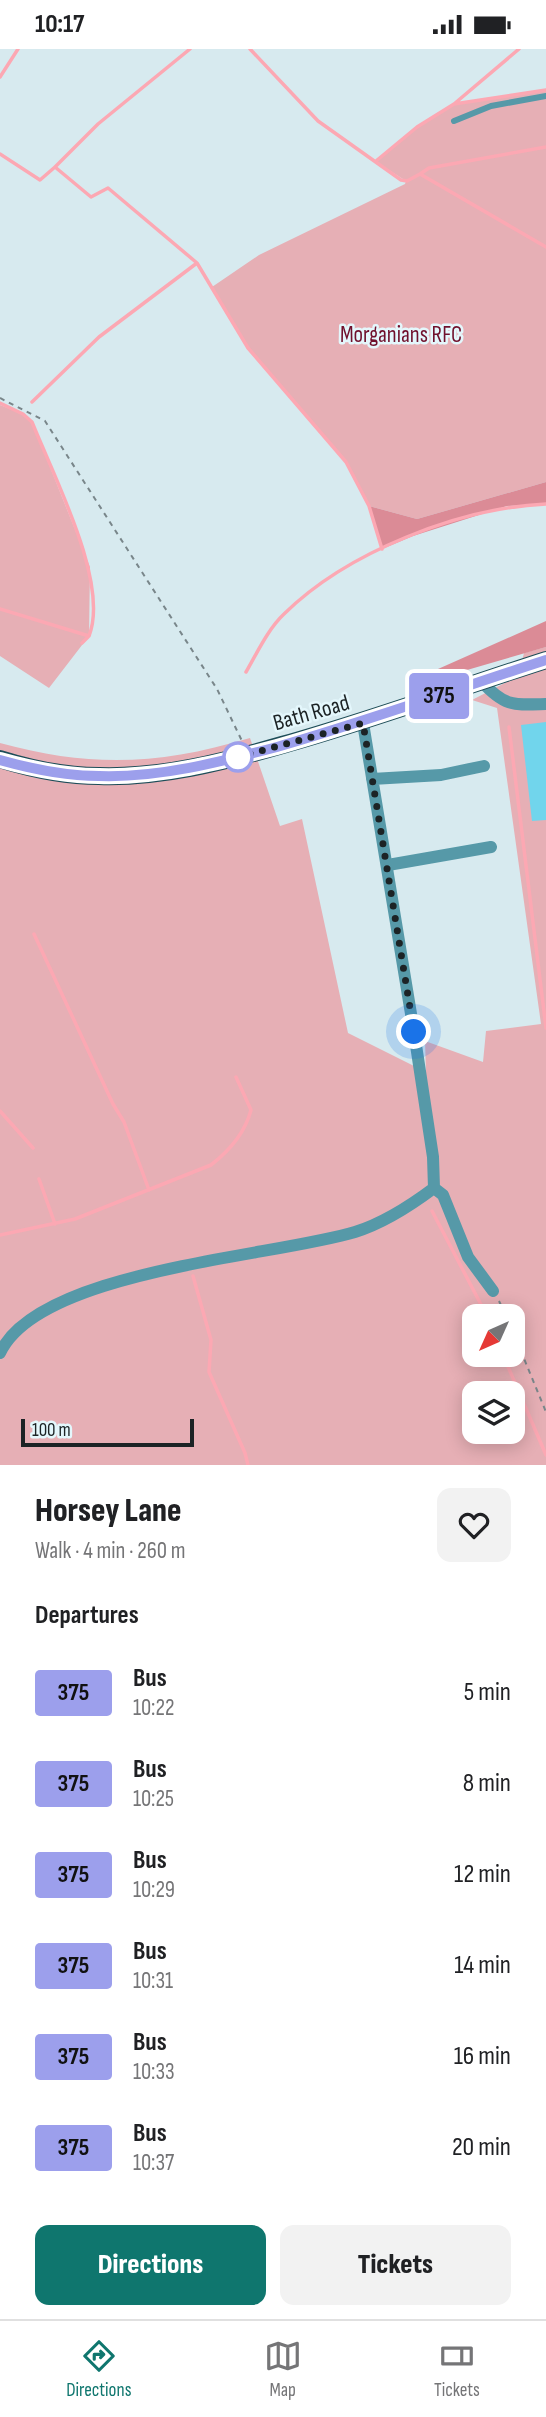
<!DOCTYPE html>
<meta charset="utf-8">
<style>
body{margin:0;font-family:"Sofia Sans Condensed",sans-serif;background:#f2f2f2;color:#202124;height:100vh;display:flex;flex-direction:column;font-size:26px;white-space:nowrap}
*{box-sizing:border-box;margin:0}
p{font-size:23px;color:#757577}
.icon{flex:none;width:38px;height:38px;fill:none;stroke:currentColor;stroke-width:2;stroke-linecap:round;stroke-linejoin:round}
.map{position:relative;height:1416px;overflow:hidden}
.side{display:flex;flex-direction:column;background:#fff;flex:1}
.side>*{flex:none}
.badge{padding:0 14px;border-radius:5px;font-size:24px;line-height:46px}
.needle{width:46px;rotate:225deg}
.tools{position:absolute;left:462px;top:1255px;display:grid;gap:14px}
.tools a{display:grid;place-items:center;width:63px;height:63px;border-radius:14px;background:#fff;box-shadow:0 4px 18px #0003;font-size:35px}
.scale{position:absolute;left:21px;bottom:18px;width:173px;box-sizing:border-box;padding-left:7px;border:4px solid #1c2325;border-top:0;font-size:19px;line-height:24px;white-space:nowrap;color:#1c2325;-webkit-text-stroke:5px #e4f7fc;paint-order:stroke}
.you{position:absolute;width:35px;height:35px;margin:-18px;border:5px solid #fff;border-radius:50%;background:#1a73e8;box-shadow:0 0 0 10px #1a73e833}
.map>.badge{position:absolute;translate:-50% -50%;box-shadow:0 0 0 4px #fff}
h2{padding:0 35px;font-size:26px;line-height:63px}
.round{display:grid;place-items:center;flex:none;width:74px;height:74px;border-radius:14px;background:#f2f2f2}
.overview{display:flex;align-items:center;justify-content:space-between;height:119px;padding:0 35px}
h1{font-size:33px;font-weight:800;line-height:52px}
.action{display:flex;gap:14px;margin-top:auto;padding:14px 35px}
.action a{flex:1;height:80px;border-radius:14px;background:#0f766e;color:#fff;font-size:28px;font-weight:800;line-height:80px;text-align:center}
.action a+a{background:#f2f2f2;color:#202124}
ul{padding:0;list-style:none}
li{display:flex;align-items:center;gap:21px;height:91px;padding:0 35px}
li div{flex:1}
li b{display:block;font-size:26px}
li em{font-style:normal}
li .badge{min-width:77px;font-weight:700;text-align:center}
.status{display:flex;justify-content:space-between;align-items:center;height:49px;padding:0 35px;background:#fff;direction:ltr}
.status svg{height:19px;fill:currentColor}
.tabs{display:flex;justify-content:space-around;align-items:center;height:98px;border-top:2px solid #e0e0e0;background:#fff;font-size:19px;color:#757577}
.tabs a{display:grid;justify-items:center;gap:4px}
.tabs .active{color:#0f766e}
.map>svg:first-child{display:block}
</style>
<div class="status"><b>10:17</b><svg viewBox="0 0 49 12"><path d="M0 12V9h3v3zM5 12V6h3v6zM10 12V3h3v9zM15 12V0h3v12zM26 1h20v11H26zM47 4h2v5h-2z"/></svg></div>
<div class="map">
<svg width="546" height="1416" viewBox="0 0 546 1416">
<rect width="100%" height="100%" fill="#d7eaef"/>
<!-- green -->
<path fill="#e6afb5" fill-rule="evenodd" d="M546 41V433L417 470 369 457 346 413 248 299 212 238 259 206 405 135 406 132 375 112 417 78 454 55Z
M0 356 23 365 32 373 90 518 89 587 49 639 0 607Z
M546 598V1416H0V694C92 719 159 716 250 689L280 777 302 770 348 984 426 1023 425 992 483 1013 486 982 541 975 497 659 472 651 518 627 524 604ZM474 1267H513V1306H474ZM474 1344H513V1382H474Z"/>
<!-- forest -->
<path fill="#db8b96" d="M546 433V455L507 457 413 487 382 500 369 457 417 470Z
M546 572V598L443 628 438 620Z"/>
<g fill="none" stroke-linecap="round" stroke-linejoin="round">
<!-- stream -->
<path stroke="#fca8b3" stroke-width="3.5" d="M250 0 318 72 401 131 407 132 420 125 546 198
M0 28 18 0
M454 55 519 0
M0 105 40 131 55 118 91 148 108 139 197 214 248 299 346 413 369 457 382 500
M376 112 417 78 454 55 546 41
M55 118 98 75 190 0
M420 125 429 119 546 98
M32 353 99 288 197 214
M0 354 23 365 32 373C53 426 110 534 89 587
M0 560 89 587 82 594
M246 623C257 604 268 580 284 565 347 503 459 459 546 455
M509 678 546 979
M34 885 113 1055 124 1073 149 1141
M0 1062 33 1099
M39 1130 55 1175
M432 1162 487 1267
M0 1186 75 1170 211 1116C229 1102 245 1084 251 1061L236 1028
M193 1227 211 1291 209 1323 245 1404 248 1416
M503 1306 546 1406"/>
</g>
<!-- building -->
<path fill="#71d5ec" d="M546 673V771L532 772 521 676Z"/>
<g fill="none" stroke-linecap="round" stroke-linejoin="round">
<!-- path -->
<path stroke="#79868a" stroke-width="2" stroke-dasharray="5 5" stroke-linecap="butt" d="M0 349 45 372 217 640 242 692
M499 1252 506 1267
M513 1283 546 1363"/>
<!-- service -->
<path stroke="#5699a8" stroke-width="6" d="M454 72 491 57 546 47"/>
<!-- minor -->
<path stroke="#5699a8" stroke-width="12" d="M481 632C505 658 513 656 546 655
M372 730 441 726 484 717
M388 816 491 798
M434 1139 443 1146 468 1208 493 1242
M0 1304C39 1221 272 1208 355 1183 384 1174 410 1157 434 1139L433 1108 414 983 363 674"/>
<!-- primary -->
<path stroke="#1d4d58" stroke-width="18" d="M0 710C32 720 65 727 99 727 161 729 223 713 282 696 372 671 458 639 546 611"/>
</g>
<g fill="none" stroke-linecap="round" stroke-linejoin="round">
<!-- line casing -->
<g stroke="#fff" stroke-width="16">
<path id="line" d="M0 711C32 720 66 727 99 727 159 729 220 713 277 698 368 672 456 640 546 611"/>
</g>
<!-- line -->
<use href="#line" stroke="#9c9fec" stroke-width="10"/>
<!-- walk -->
<path stroke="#1c2325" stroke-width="7" stroke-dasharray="0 12.6" d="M238 708 363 674 414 983"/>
</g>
<!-- markers -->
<circle fill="#fff" stroke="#9c9fec" stroke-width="3.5" cx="238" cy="708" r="14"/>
<g text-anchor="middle" stroke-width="5" stroke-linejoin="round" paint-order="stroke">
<!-- park labels -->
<g font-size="23" fill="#70102c" stroke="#e4f7fc">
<text x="401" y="293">Morganians RFC</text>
</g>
<!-- street labels -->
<g font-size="23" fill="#1c2325" stroke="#e4f7fc">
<text transform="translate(311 663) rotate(-16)" y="8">Bath Road</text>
</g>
</g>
</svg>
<div class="tools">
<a><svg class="needle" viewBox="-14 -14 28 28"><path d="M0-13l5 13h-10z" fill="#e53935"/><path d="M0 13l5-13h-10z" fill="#757577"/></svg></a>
<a><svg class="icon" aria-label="layers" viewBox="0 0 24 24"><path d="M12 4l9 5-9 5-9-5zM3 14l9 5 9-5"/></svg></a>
</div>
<div class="scale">100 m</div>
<div class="you" style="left:414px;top:983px"></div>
<b class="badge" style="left:439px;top:647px;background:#9c9fec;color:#111">375</b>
</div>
<section class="side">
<div class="overview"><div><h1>Horsey Lane</h1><p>Walk · 4 min · 260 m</p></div><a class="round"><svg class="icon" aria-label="heart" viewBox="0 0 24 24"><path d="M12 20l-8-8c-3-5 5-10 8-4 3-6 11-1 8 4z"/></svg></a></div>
<h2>Departures</h2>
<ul>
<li><span class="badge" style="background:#9c9fec;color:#111">375</span><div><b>Bus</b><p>10:22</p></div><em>5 min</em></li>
<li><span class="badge" style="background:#9c9fec;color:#111">375</span><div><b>Bus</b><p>10:25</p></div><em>8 min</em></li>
<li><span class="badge" style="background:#9c9fec;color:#111">375</span><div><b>Bus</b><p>10:29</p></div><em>12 min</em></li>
<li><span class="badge" style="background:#9c9fec;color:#111">375</span><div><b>Bus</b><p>10:31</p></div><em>14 min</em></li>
<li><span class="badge" style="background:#9c9fec;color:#111">375</span><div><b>Bus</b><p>10:33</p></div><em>16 min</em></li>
<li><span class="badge" style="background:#9c9fec;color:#111">375</span><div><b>Bus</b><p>10:37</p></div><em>20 min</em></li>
</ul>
<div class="action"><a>Directions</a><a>Tickets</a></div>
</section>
<nav class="tabs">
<a class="active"><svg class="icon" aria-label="directions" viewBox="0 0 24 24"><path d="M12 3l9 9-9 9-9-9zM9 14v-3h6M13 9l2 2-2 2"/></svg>Directions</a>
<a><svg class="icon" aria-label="map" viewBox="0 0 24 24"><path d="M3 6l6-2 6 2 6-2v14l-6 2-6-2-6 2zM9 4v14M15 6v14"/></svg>Map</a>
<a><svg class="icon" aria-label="tickets" viewBox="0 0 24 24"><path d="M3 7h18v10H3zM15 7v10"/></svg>Tickets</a>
</nav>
